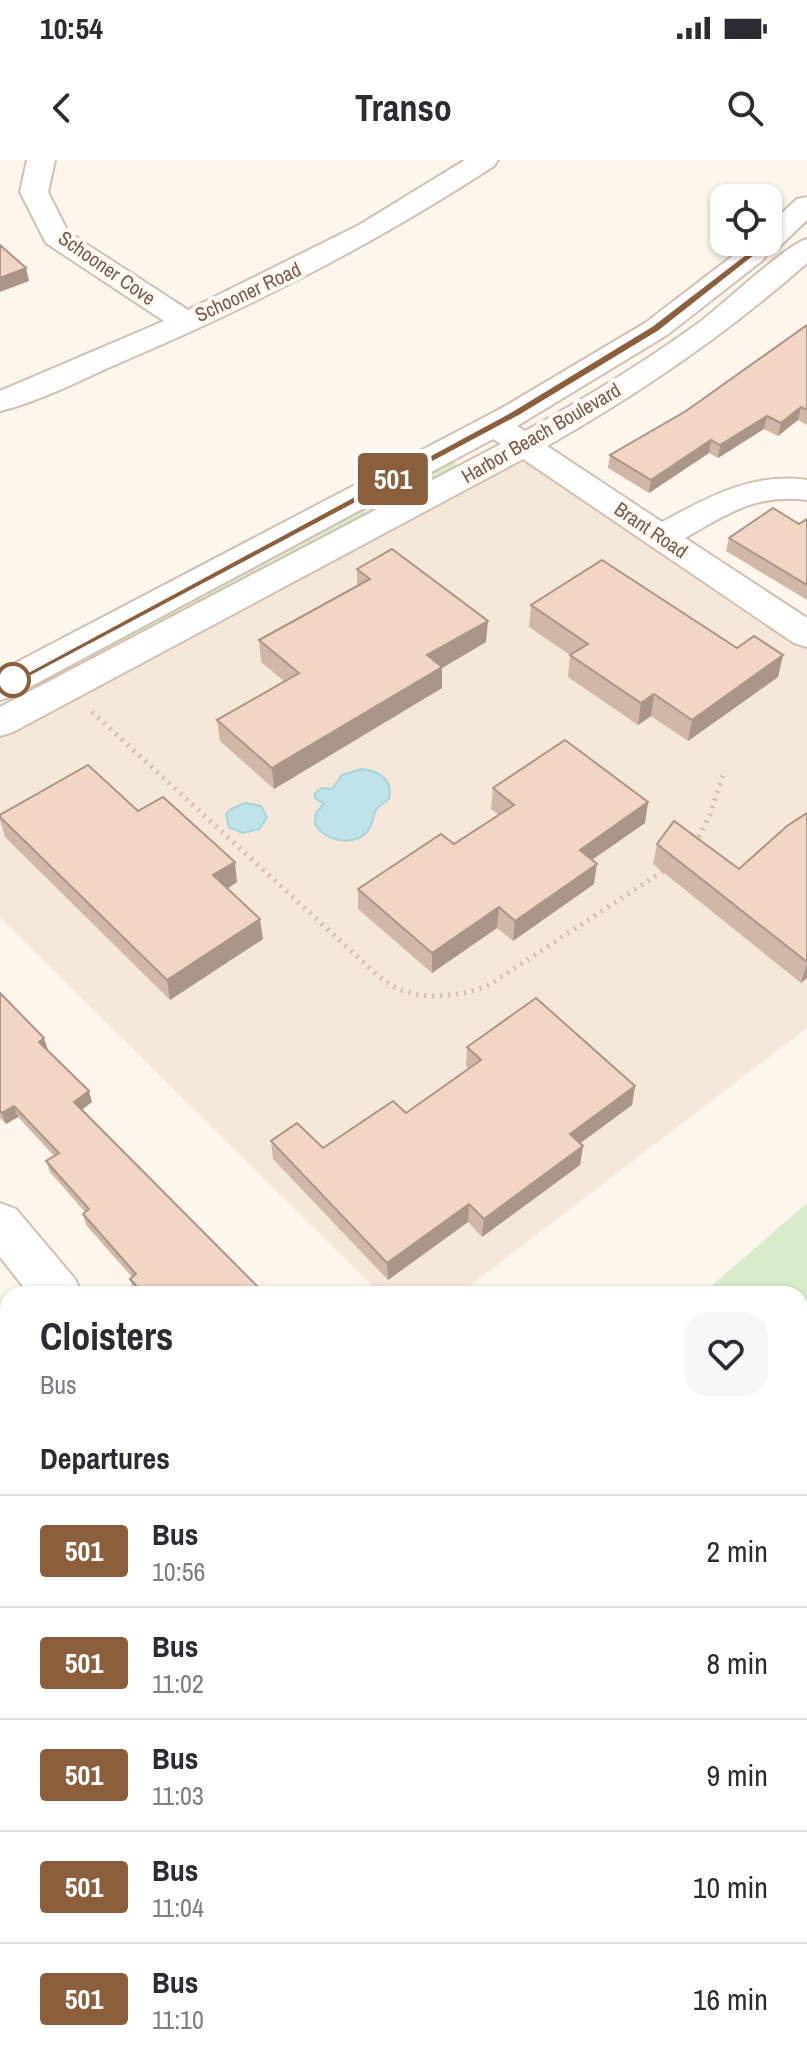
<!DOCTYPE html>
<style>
body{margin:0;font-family:"Archivo Narrow",sans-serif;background:#f7f7f7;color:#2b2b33;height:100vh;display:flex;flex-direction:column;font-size:30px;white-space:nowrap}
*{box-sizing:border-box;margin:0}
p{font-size:26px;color:#7c7c81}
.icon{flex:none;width:44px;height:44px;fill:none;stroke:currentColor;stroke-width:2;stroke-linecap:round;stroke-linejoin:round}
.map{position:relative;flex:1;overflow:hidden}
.side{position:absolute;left:0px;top:1126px;width:808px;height:786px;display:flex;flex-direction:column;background:#fff;border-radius:24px 24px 0 0;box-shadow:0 2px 6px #0004}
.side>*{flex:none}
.badge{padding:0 16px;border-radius:6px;font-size:28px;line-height:52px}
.fabs{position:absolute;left:710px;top:24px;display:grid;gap:16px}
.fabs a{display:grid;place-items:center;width:72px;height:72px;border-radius:16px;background:#fff;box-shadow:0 2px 6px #0004;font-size:40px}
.map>.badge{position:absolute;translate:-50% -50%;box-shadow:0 0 0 4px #fff}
h2{padding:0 40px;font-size:30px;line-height:72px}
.round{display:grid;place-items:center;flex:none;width:84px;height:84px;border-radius:24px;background:#f7f7f7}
.headline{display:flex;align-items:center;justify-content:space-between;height:136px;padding:0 40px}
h1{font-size:38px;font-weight:700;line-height:60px}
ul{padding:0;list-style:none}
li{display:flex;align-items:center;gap:24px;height:112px;padding:0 40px;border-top:2px solid #e1e1e2}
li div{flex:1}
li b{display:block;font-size:30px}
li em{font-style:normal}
li .badge{min-width:88px;font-weight:700;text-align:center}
.status{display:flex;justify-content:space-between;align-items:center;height:56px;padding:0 40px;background:#fff;direction:ltr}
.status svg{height:22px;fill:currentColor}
header{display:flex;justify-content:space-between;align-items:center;height:104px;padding:0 40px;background:#fff;font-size:36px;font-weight:700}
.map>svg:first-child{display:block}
</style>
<div class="status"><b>10:54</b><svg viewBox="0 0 49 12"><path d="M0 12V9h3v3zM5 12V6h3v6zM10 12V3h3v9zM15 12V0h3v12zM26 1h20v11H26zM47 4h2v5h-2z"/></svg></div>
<header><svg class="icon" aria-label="back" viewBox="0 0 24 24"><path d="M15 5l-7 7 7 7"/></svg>Transo<svg class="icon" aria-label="search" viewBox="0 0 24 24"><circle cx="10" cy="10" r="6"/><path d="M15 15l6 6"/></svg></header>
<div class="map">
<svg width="807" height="1911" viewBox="0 0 807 1911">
<rect width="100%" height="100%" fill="#fdf6ec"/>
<!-- residential -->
<path fill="#f5e8da" d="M525 286 807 475V868L459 1134H381L0 758V563Z"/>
<!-- green -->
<path fill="#d8ecc9" d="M451 300 457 304 456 309 92 500 87 496Z
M807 1043V1911H0V1745L8 1737V1904H800V1134H702Z"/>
<!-- water -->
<path fill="#bfe3e8" stroke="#a5d3da" stroke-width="2" d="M361 609C378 610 394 620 389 639 366 655 379 652 369 669 357 689 324 681 315 664L316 653 324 644 315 638V633L322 628 332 629 342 615Z
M245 643 261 646 267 658 259 669 243 673 229 667 226 654 231 649Z"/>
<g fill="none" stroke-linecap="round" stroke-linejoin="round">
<!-- minor casing -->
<g stroke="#d1beb0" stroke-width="4">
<path id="minor" d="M27 0H55L48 32 68 72 188 150 359 65 465 0H498L494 6C376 83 253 146 124 201 84 218 42 241 0 251V231L164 161 46 83 20 32Z
M807 37V60L778 88 764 90 767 94 763 100 667 175 517 266 525 271C586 238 645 202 701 161 724 144 787 84 807 79V103C727 174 640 233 547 286L662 362C708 337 753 312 807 320V340C757 333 727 354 685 378L807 458V487L794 483 523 299 13 572 0 576V547L501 284 493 279 13 536 0 540V511L502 248 645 163 743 88 757 86 754 82H768V66L797 39Z
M0 1043 16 1049 75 1119 82 1134H29L0 1097Z
M8 1152V1198L0 1201V1155Z"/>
</g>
<!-- path-far1 -->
<path stroke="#d9b8a5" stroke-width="5" stroke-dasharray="2 6" stroke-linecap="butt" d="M92 552 362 801C371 809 381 819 391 825 420 842 460 837 489 825L666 709
M695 684 710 655 724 612"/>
<!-- path -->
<path stroke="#d9b8a5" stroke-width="6" stroke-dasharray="2 7" stroke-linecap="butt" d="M719 1904 725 1911"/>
<!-- minor -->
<use href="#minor" fill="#fff" fill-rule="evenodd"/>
</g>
<!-- wall -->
<path fill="#d1b7a8" d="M807 165V265L798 260 778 276 764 269 718 298 709 293 649 333 608 308 610 295 686 251Z
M807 359V440L726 391 729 378 799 364Z
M357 409 486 482 442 508V528L274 629 220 581 217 560 284 521 261 502 259 480 357 426Z
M531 445 737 488 783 495 778 517 688 581 651 556 638 565 568 517 570 495 529 467Z
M493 628 648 642 645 663 592 700 594 724 513 781 497 768 432 813 358 749V729L454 684 499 655 491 649Z
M138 651 237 722 227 729 263 779 170 840 5 677 0 660V655Z
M807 653V818L801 823 653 704 657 684 739 709Z
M0 833 92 942 82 950 265 1134H138L133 1129 130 1119 132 1117 86 1065 83 1054 85 1052 50 1012 46 1001 54 996 18 957 6 964 0 958Z
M467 887 635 926 632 945 580 983 583 986 580 1005 482 1077 468 1062 388 1120 273 999 271 981 323 988 406 953 469 909 466 906Z"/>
<!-- shaded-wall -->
<path fill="#aa9588" d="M26 108 29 121 0 132V118Z
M801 247 798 260 778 276 781 263Z
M767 256 764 269 718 298 720 285Z
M711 280 709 293 649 333 651 320Z
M488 461 486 482 442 508V528L274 629 272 608 427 495Z
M783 495 778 517 688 581 692 560Z
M654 534 651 556 638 565 641 543Z
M648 642 645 663 577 710 580 690Z
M235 702 237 722 216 736 213 715Z
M597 704 594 724 513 781 515 761Z
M499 747 497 768 432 813V793Z
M260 759 263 779 170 840 167 820Z
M807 803V818L801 823Z
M44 878 48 890 39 882Z
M635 926 632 945 567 993 570 974Z
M89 931 92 942 77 953 74 942Z
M14 946 18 957 6 964 2 953Z
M583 986 580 1005 482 1077 484 1059Z
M469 1044 468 1062 388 1120 387 1103Z"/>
<!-- building -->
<path fill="#f3d5c3" stroke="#aa9588" stroke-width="2" d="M0 85 26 108 0 118Z
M807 165V250L801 247 781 263 767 256 720 285 711 280 651 320 610 295 686 251Z
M773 348 799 364 807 359V425L729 378Z
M392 389 488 461 427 495 442 507 272 608 217 560 299 513 259 480 370 419 357 409Z
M602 400 737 488 754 476 783 495 692 560 654 534 641 543 570 495 588 484 531 445Z
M565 580 648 642 580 690 597 704 515 761 499 747 432 793 358 729 441 674 454 684 514 645 493 628Z
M88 605 138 651 163 637 235 702 213 715 260 759 167 820 0 657V655Z
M807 653V802L657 684 674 661 739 709 787 666Z
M0 833 44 878 39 882 89 931 74 942 265 1134H144L130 1119 136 1114 83 1054 89 1049 46 1001 59 993 14 946 2 953 0 951Z
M536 838 635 926 570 974 583 986 484 1059 469 1044 387 1103 271 981 297 963 323 988 393 941 406 953 481 900 467 887Z
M8 1293V1335L0 1326V1300Z"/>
<!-- line -->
<path fill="#8b5e3c" stroke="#fff" stroke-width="2" d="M764 80 772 82 659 171 517 257 5 530H0V527L509 253 652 166Z"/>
<!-- markers -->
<circle fill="#fff" stroke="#8b5e3c" stroke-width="4" cx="13" cy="520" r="16"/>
<g text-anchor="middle" stroke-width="8" stroke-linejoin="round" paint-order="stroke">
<!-- far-street labels -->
<g font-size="20" fill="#7a5c4d" stroke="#fffaf3">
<text transform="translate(107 108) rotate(35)" y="7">Schooner Cove</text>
<text transform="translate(248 132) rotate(-25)" y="7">Schooner Road</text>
<text transform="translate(541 273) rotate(-30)" y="7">Harbor Beach Boulevard</text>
<text transform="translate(651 370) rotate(34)" y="7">Brant Road</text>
</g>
</g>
</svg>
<div class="fabs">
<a><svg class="icon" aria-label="locate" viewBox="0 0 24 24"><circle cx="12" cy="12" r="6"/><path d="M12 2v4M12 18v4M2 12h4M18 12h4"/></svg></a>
</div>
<b class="badge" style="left:393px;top:319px;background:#8b5e3c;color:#fff">501</b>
<section class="side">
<div class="headline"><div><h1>Cloisters</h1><p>Bus</p></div><a class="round"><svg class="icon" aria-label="heart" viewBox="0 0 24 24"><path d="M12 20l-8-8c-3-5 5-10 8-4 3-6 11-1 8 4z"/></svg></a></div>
<h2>Departures</h2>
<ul>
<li><span class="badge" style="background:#8b5e3c;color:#fff">501</span><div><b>Bus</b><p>10:56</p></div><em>2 min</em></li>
<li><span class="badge" style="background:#8b5e3c;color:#fff">501</span><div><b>Bus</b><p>11:02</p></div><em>8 min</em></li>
<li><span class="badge" style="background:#8b5e3c;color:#fff">501</span><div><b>Bus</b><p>11:03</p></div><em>9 min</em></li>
<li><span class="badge" style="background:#8b5e3c;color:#fff">501</span><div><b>Bus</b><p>11:04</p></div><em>10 min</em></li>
<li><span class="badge" style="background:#8b5e3c;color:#fff">501</span><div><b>Bus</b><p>11:10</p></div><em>16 min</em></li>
</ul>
</section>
</div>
